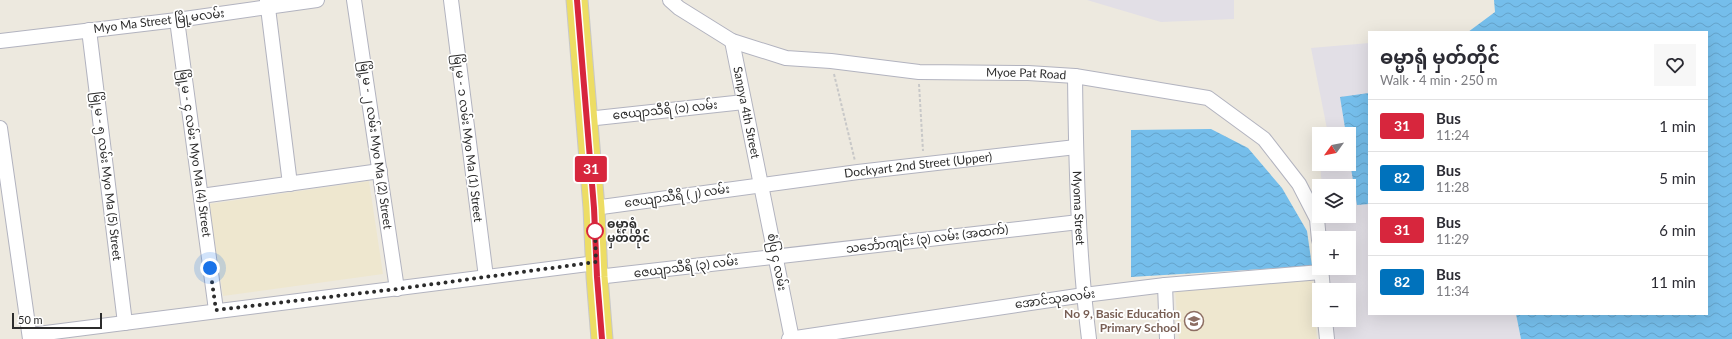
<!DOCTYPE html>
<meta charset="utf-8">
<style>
body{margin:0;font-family:Lato,"Noto Sans Myanmar",sans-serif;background:#f7f7f7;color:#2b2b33;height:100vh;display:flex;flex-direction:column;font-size:15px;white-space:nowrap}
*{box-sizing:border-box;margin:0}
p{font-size:13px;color:#7c7c81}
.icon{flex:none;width:22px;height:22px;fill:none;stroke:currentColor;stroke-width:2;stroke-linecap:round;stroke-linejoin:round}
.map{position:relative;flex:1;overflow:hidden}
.sheet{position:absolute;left:1368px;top:31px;width:340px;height:284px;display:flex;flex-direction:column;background:#fff;border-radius:0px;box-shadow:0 4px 16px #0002}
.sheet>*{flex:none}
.badge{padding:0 8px;border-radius:3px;font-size:14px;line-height:26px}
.needle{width:26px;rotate:237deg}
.buttons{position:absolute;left:1312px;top:127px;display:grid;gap:8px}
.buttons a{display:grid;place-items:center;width:44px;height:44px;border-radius:0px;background:#fff;box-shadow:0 4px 16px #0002;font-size:20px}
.scale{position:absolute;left:12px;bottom:10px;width:90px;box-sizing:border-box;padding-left:4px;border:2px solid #2c2c2c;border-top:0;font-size:11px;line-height:14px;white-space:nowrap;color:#2c2c2c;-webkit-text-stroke:3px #fff;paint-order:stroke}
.you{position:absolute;width:20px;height:20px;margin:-10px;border:3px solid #fff;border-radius:50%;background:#1a73e8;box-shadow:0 0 0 6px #1a73e833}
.map>.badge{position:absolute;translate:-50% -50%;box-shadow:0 0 0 2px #fff}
.round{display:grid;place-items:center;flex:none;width:42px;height:42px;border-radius:0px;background:#f7f7f7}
.headline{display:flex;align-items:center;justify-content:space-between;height:68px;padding:0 12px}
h1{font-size:19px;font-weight:700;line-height:30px}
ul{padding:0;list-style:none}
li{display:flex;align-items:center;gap:12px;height:52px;padding:0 12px;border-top:1px solid #e1e1e2}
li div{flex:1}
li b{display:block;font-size:15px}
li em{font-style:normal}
li .badge{min-width:44px;font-weight:700;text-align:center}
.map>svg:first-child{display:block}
</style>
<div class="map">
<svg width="1732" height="339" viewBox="0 0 1732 339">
<defs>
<pattern id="water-waves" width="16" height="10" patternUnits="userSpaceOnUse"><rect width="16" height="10" fill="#75beeb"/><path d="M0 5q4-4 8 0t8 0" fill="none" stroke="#65a3ca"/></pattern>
</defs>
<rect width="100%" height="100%" fill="#ede9df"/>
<!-- industrial -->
<path fill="#e2dfe6" d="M1087 0H1234V19L1161 22Z
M1369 43V314H1516L1521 339H1333L1332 320H1349V290H1329L1328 268H1349V238H1326L1324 216H1349V186H1322L1320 164H1349V134H1328L1311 48Z"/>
<!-- education -->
<path fill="#eee7cf" d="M369 181 383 274 223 296 209 204Z
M1312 280 1317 339H1179L1175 290Z"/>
<!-- water -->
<path fill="url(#water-waves)" d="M1494 0H1732V339H1521L1516 314H1707V32H1468L1495 12Z
M1369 93V204L1357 205 1349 156V134H1346L1340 97Z
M1211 129 1248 148 1282 188 1307 231 1312 266 1131 277V130Z"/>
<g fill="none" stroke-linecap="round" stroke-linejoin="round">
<!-- street casing -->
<g stroke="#b2b3bf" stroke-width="16">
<g id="street">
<path d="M267 0 290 184"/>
<path d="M354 0 397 289"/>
<path d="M451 0 486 277"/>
<path id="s1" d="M670 0 679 8 732 41 786 58 831 61 919 72 1028 73 1075 76 1208 98 1264 139 1299 184 1317 219 1319 240"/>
<path d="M177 20 216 310"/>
<path d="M89 30 125 323"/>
<path d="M0 41 177 20 317 0"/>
<path id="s2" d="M732 41 792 339"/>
<path id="s3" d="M1075 76C1076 164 1078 252 1089 339"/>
<path d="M587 119 744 102"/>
<path d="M0 128 30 339"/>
<path d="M201 196 380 171"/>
<path id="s4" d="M594 208 858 172 1076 147"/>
<path d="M1321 268 1323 290"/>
<path d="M597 277 1079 222"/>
<path d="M1165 285 1167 339"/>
<path d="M1325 320 1327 339"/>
<path d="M30 335 596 263"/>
<path d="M789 339 1084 295 1165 285 1321 272"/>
</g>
</g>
<!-- primary casing -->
<g stroke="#c8c8c8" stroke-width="23">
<path id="primary" d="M577 0 594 208 597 277 602 339"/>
</g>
<!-- path -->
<path stroke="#c8c8c8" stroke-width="2" stroke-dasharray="3 2" stroke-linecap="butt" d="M834 74 855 161
M919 84 923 151"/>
<!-- street -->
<use href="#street" stroke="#fff" stroke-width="14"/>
<!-- primary -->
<use href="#primary" stroke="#eddd64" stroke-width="21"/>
</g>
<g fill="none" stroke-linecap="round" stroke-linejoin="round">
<!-- line casing -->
<g stroke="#fff" stroke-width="9">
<path id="line" d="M577 0 594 208 597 277 602 339"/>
</g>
<!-- line -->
<use href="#line" stroke="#d7263d" stroke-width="6"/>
<!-- walk -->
<path stroke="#2c2c2c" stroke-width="4" stroke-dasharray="0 7.2" d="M210 268 216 310 397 289 596 262 595 231"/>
</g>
<!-- icons -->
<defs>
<g id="school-ring" transform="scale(1)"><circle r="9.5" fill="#fff" stroke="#8d6e63" stroke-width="1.5"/><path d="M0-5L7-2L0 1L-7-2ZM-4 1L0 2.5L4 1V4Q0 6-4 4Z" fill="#8d6e63"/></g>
</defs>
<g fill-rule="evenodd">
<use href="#school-ring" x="1194" y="321"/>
</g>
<!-- markers -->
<circle fill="#fff" stroke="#d7263d" stroke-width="2" cx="595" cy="231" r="8"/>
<g text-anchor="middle" stroke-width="3.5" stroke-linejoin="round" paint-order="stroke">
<!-- street labels -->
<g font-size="12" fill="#2c2c2c" stroke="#fff">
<text transform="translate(159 21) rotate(-7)" y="4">Myo Ma Street မြို့မလမ်း</text>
<text dy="4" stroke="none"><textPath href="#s1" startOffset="372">Myoe Pat Road</textPath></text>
<text transform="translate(665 110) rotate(-6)" y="4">ဇေယျာသီရိ (၁) လမ်း</text>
<text dy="4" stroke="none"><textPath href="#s2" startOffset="73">Sanpya 4th Street</textPath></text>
<text transform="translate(468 138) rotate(83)" y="4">မြို့မ - ၁ လမ်း Myo Ma (1) Street</text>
<text transform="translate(376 145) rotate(82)" y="4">မြို့မ - ၂ လမ်း Myo Ma (2) Street</text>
<text transform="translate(195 153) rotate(82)" y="4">မြို့မ - ၄ လမ်း Myo Ma (4) Street</text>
<text dy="4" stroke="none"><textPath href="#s4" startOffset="327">Dockyart 2nd Street (Upper)</textPath></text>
<text transform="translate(107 176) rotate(83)" y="4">မြို့မ - ၅ လမ်း Myo Ma (5) Street</text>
<text transform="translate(677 196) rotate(-8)" y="4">ဇေယျာသီရိ (၂) လမ်း</text>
<text dy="4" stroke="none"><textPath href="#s3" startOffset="132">Myoma Street</textPath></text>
<text transform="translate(927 239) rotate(-7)" y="4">သင်္ဘောကျင်း (၃) လမ်း (အထက်)</text>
<text transform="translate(777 262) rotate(79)" y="4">စံပြ ၄ လမ်း</text>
<text transform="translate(686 267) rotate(-7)" y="4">ဇေယျာသီရိ (၃) လမ်း</text>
<text transform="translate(1055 299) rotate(-8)" y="4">အောင်သုခလမ်း</text>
</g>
<!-- stop labels -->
<g font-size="12" font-weight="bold" fill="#2c2c2c" stroke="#fff" text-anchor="start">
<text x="607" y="228">ဓမ္မာရုံ<tspan x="607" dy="14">မှတ်တိုင်</tspan></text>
</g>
<!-- education labels -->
<g font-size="12" font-weight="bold" fill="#785e54" stroke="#fff" text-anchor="end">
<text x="1180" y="318">No 9, Basic Education<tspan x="1180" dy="14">Primary School</tspan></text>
</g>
</g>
</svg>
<div class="buttons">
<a><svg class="needle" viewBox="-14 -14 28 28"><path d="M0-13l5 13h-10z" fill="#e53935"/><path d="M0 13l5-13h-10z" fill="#7c7c81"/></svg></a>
<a><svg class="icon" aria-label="layers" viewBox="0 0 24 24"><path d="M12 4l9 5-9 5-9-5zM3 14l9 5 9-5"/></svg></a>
<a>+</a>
<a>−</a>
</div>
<div class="scale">50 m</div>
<div class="you" style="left:210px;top:268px"></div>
<b class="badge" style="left:591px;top:169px;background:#d7263d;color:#fff">31</b>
<section class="sheet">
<div class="headline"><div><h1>ဓမ္မာရုံ မှတ်တိုင်</h1><p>Walk · 4 min · 250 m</p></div><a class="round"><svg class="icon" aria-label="heart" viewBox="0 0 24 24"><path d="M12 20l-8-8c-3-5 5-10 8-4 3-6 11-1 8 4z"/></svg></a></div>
<ul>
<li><span class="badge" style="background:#d7263d;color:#fff">31</span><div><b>Bus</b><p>11:24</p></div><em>1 min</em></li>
<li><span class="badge" style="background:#0072bc;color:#fff">82</span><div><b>Bus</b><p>11:28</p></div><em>5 min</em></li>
<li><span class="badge" style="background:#d7263d;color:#fff">31</span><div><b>Bus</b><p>11:29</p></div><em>6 min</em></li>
<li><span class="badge" style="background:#0072bc;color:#fff">82</span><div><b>Bus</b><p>11:34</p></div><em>11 min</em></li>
</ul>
</section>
</div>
